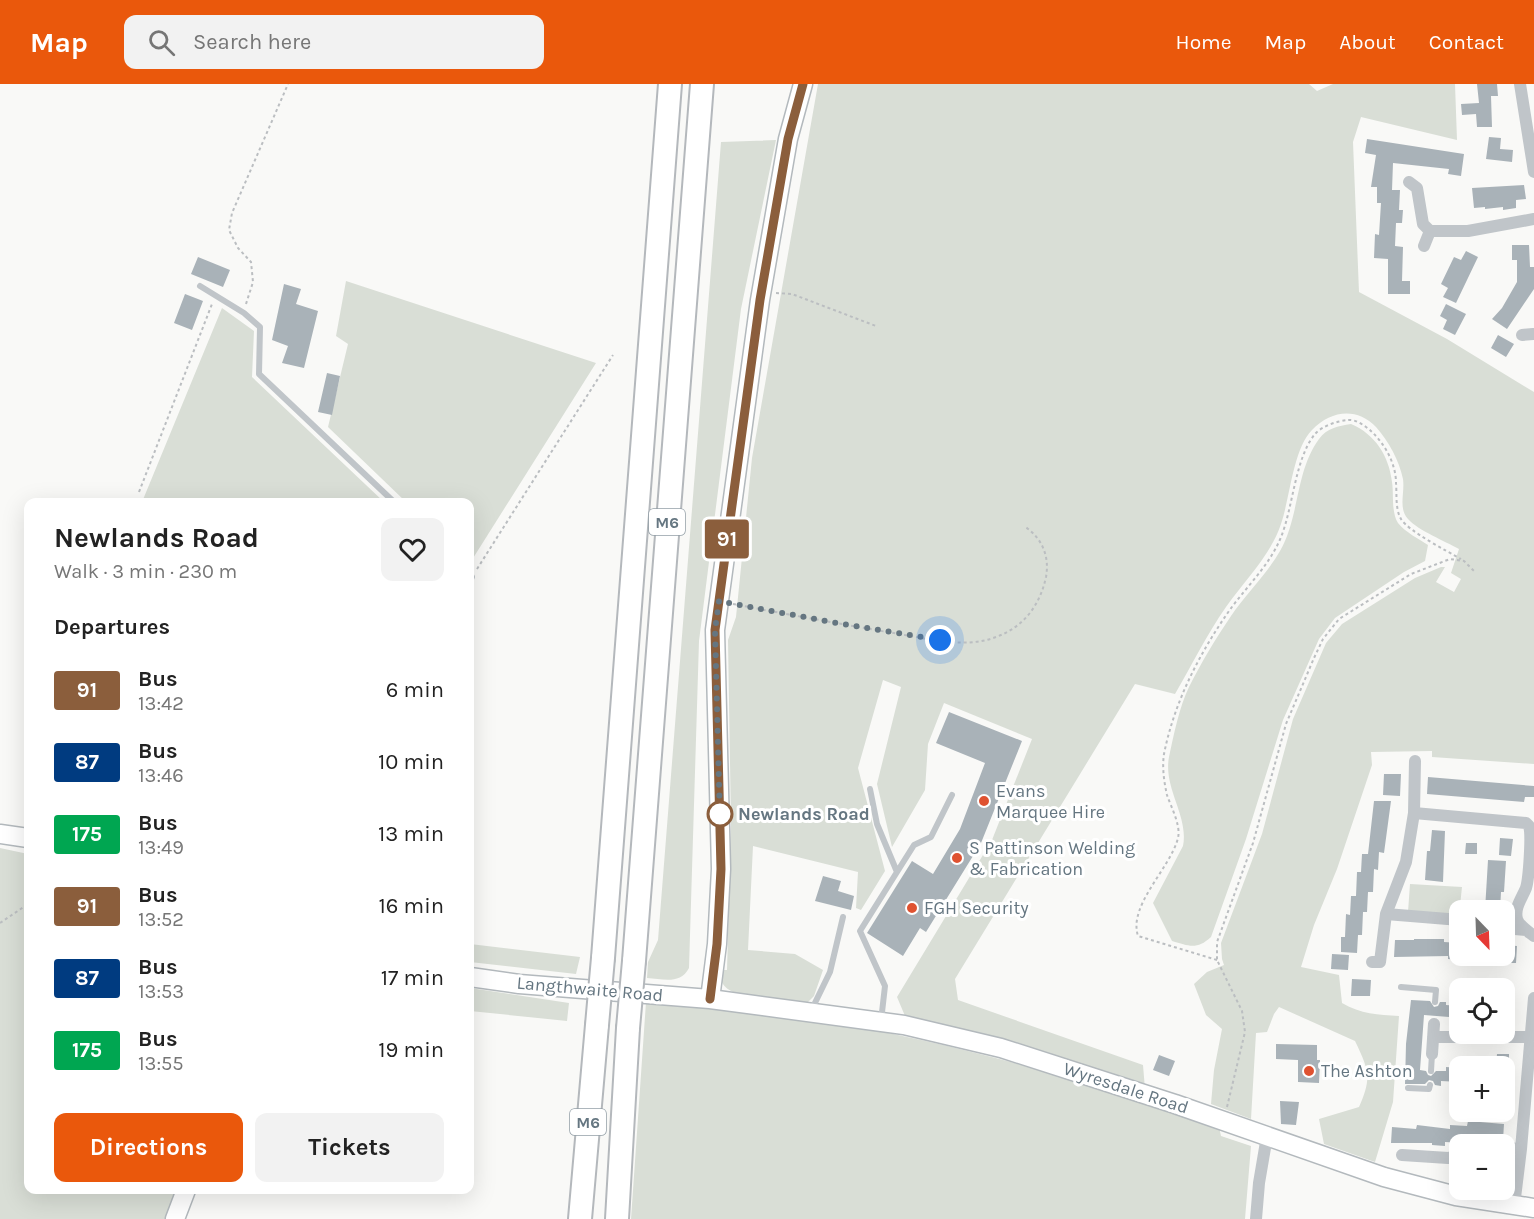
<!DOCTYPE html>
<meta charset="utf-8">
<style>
body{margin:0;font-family:Karla,sans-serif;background:#f2f2f2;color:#222;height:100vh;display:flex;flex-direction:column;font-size:22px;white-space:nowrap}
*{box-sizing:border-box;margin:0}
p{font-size:20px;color:#767676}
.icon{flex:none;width:33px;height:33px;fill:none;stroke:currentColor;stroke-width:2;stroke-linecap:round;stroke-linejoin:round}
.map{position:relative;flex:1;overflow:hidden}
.panel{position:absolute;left:24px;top:414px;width:450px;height:696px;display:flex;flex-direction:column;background:#fff;border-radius:12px;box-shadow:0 6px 24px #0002}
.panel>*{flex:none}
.badge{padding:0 12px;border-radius:4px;font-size:21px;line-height:39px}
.needle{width:39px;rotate:157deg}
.buttons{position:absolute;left:1449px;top:816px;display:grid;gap:12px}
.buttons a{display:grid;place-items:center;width:66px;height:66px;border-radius:12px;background:#fff;box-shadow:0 6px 24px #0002;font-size:30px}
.you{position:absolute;width:30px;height:30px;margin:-15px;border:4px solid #fff;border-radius:50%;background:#1a73e8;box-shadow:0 0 0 9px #1a73e833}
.map>.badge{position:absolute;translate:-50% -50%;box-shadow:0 0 0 3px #fff}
h2{padding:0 30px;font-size:22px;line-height:54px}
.round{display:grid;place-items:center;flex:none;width:63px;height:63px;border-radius:12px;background:#f2f2f2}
.head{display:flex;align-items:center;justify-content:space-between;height:102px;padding:0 30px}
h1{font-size:28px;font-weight:700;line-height:45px}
.cta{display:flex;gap:12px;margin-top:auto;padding:12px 30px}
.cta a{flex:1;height:69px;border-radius:12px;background:#ea580c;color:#fff;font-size:24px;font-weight:700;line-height:69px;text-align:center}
.cta a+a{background:#f2f2f2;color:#222}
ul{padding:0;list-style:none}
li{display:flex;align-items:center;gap:18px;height:72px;padding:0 30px}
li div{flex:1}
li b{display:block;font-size:22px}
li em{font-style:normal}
li .badge{min-width:66px;font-weight:700;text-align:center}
header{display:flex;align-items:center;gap:36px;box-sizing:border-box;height:84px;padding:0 30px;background:#ea580c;color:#fff}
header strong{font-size:28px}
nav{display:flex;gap:33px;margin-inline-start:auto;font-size:21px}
.search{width:420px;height:54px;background:#f2f2f2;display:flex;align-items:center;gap:15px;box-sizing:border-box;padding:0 21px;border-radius:12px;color:#767676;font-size:22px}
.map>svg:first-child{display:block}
</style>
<header>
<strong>Map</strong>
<div class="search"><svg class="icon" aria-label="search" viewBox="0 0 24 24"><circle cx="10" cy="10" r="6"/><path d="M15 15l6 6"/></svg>Search here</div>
<nav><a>Home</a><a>Map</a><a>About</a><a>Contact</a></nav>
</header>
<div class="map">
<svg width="1534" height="1135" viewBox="0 0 1534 1135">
<rect width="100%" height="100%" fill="#f9f9f7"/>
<!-- green -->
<path fill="#d9ded6" d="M818 0H1309L1317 7 1333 0H1455L1457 56 1361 33 1353 58 1359 208 1447 255 1534 308V680L1432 673V667L1371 668 1372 681 1337 785 1314 841 1301 883 1339 891 1342 919C1361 930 1378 931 1399 932L1393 1018 1375 1078 1324 1060 1319 1035 1359 1023C1372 994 1369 986 1355 957L1279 923 1274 930 1267 948 1256 949 1251 1035 1211 1020 1214 986 1222 945 1206 931 1194 900 1207 888 1224 881 1222 875 1221 859 1262 750 1293 635 1326 559 1342 540 1415 494 1441 483H1445L1436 498 1454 508 1461 495 1451 489 1459 465C1445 457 1419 447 1408 435 1398 424 1405 409 1403 395 1399 376 1389 358 1376 343 1357 323 1331 326 1312 346 1293 365 1290 414 1281 440 1271 471 1244 497 1226 523 1207 550 1192 581 1175 610L1135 600 955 895 958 916 1143 981 1145 1005 905 932 897 913 992 756 1032 655 944 619 928 660 925 706 892 763 877 700 901 603 883 596 858 684 885 787 861 826 856 824 858 788 753 762 748 866 795 870 823 886 814 912 805 921C785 918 734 917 723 900 720 895 721 891 721 886H727L731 740 728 556 736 533 752 374Z
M776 56 741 225 699 557 689 884C680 901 663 895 647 894L648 878 658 856 721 58Z
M346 197 596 279 470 479V418H406L328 343 348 260 336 252Z
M222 224 254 247 252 293 384 418H142Z
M1351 340C1375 350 1389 372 1392 398 1394 410 1391 428 1398 439 1405 448 1419 455 1428 461L1425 477 1404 488 1335 534 1319 555 1283 636 1246 755 1211 853C1197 866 1189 862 1172 857L1153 819 1183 762C1189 732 1163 704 1169 673 1174 650 1179 624 1189 603 1201 579 1216 554 1231 532 1246 510 1267 490 1280 467 1300 432 1295 388 1319 355 1327 344 1338 342 1351 340Z
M0 764 28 770V1106H176L166 1135H0Z
M1410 800 1462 803 1459 831 1408 828Z
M470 860 580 873 576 890 470 878Z
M470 904 569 919 567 937 470 927Z
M646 918C705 924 764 927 823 937 958 959 1089 998 1219 1043L1221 1052 1251 1062 1245 1135H631Z"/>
<!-- building -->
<path fill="#a9b2b8" d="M1477 0H1497L1498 12H1491L1492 43H1477L1476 30 1462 31 1461 20 1479 19Z
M1489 53 1501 54 1500 65 1513 66 1512 78 1486 75Z
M1367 55 1464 70 1461 92 1448 90 1449 85 1393 79 1392 106H1400L1399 126H1403L1402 139H1396L1395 162 1403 163 1402 197H1410V210H1388V175L1374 174 1375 150 1379 151 1381 119H1377V103H1371L1376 71 1365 69Z
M1524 101 1526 115 1516 116V124L1503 126V123L1485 125V123L1474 124 1472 104Z
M1512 161H1529L1530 183H1534V205L1507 245 1492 235 1502 224 1517 198V176H1512Z
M1466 167 1478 173 1456 219 1443 213 1448 204 1441 200 1454 173 1461 176Z
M198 173 230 186 223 203 191 190Z
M284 200 301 205 296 220 318 227 304 284 282 279 288 262 272 256Z
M185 210 203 217 192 246 174 239Z
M1446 220 1466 230 1455 251 1443 245 1447 236 1440 232Z
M1498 251 1514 260 1506 273 1491 264Z
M327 289 340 292 332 331 318 328Z
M949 628 1022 657 981 759 926 848 920 844 903 872 867 849 912 777 933 790 960 745 985 679 936 659Z
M1384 690H1401L1400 712 1383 711Z
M1428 693 1534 702V713H1525L1524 718 1427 710Z
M1374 717H1391L1384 769 1379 768 1378 786 1374 785 1373 808H1368L1367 828H1363L1362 851H1358L1357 869 1341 868V853H1345L1346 830 1350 831 1351 812H1356L1357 788H1361L1362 770H1368Z
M1432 746 1445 747 1443 798 1425 796 1427 767H1430Z
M1500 754 1513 755 1511 772 1499 771Z
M1466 759H1477V770H1465Z
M1488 776 1506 777 1504 808H1501L1500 826H1485Z
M823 792 841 797 838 807 854 812 851 826 815 817Z
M1414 855H1444V858L1460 859V876L1448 875V872L1394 873 1395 856H1414Z
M1504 861 1517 862 1516 879H1504Z
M1332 870 1349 871 1348 886 1331 885Z
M1352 895 1371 896 1370 912H1351Z
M1411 916 1430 917 1434 923 1438 922 1440 918H1446V921L1460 922V937L1449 936V933L1424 931 1420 986 1426 987 1428 991 1431 992 1436 987H1446V983L1460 984V998L1441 997V1002L1435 1001 1433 997 1429 996 1425 1000H1405L1406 960Z
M1276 960 1317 961V976H1320L1319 999 1298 998V976L1276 975Z
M1497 970H1509V982H1496Z
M1159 971 1175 977 1169 992 1153 986Z
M1280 1017 1299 1018 1296 1041 1281 1040Z
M1468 1037 1504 1040 1503 1056 1498 1059 1462 1054V1059L1445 1058V1062L1432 1061V1059H1391L1392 1043 1416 1045 1417 1041 1450 1045V1041L1467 1042Z"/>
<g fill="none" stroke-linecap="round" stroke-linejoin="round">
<!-- secondary casing -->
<g stroke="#b3b9bd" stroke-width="21">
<path id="secondary" d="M0 750 28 754
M470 893 519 900 710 915 904 941 1001 964 1175 1020 1384 1093 1456 1112 1534 1124
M710 915 717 860 721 785 715 546 760 216 788 55 803 0
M175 1135 186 1106"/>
</g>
<!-- highway casing -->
<g stroke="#b4b8bc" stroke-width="26">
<path id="highway" d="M603 874 670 0
M634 877 702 0
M580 1135 597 941
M617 1135 628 944"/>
</g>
<!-- path -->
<path stroke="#bbbec1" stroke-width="2" stroke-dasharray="3 3" stroke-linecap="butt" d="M776 209 792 210 876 242
M246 220 253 198 251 178 238 164 229 146 232 129 288 0
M139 408 212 220
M477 485 613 271
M733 520C785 530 836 539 887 548 922 553 962 566 996 553 1024 543 1040 521 1046 493 1050 471 1041 453 1024 442
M0 839 28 820
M1217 876 1138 852C1128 821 1170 785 1178 754 1181 741 1171 723 1167 711 1164 698 1162 683 1164 670 1174 619 1199 570 1229 527 1246 503 1270 481 1281 453 1293 424 1295 374 1315 350 1322 342 1337 337 1348 336 1356 335 1365 342 1371 347 1385 360 1396 380 1396 399 1397 409 1395 425 1401 435 1408 447 1447 467 1461 475
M1227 1023 1245 948 1242 927 1217 876V858L1253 759 1286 640 1314 574 1323 555 1339 535 1411 490 1450 475 1464 477 1474 487"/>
<!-- lane -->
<path stroke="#c0c5c9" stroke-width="6" d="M200 202 244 229 260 243 259 290 394 418
M470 490 472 493 470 497
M870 705 877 740 897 788 860 847 885 902 881 937
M897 788 914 761 931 753 952 711
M1401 903 1436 906 1435 918
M812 925 830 888 843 833
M1431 987 1432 970
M1408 1004 1429 1005 1430 1001"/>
<!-- street -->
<path stroke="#c0c5c9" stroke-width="12" d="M1520 0 1534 88
M1409 98 1417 104 1423 140 1430 147H1468L1534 135
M1424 162 1430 147
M1522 251 1533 250
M1414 729 1526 739 1529 742C1532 750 1529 794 1526 804 1522 814 1514 824 1517 835 1519 842 1529 848 1534 852
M1386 830 1460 836
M1504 844 1526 846
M1372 878H1380L1386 830 1406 778 1414 729 1415 677
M1433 953H1530
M1432 970 1434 940
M1504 1064 1521 1065
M1402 1071 1448 1074 1460 1071
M1514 1122 1521 1065 1534 914
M1256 1135 1259 1099 1267 1052"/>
<!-- secondary -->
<use href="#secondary" stroke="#fff" stroke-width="18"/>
<!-- highway -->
<use href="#highway" stroke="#fff" stroke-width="22"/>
<!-- highway-bridge casing -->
<g stroke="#b4b8bc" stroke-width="26" stroke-linecap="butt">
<path id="highway-bridge" d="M597 941 603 874
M628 944 634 877"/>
</g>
<!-- highway-bridge -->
<use href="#highway-bridge" stroke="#fff" stroke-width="22"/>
</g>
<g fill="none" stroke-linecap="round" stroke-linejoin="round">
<!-- line casing -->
<g stroke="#fff" stroke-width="14">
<path id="line" d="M710 915 717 860 721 785 715 546 760 216 788 55 803 0"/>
</g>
<!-- line -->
<use href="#line" stroke="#8b5e3c" stroke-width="9"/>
<!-- walk -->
<path stroke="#657681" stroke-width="6" stroke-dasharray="0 10.8" d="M720 730V737L715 546 719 517 836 539 940 556"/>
</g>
<!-- markers -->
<g fill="#df5231" stroke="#fff" stroke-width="2">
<circle cx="984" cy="717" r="6"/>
<circle cx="957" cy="774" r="6"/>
<circle cx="912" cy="824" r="6"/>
<circle cx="1309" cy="987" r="6"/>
</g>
<circle fill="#fff" stroke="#8b5e3c" stroke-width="3" cx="720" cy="730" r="12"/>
<g text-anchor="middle" stroke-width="6" stroke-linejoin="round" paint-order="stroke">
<!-- shield labels -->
<g fill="#fff" stroke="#939fa7" stroke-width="1.5">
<rect x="649" y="425" width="36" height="26" rx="4.5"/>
<rect x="570" y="1025" width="36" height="26" rx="4.5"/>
</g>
<g font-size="16" font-weight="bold" fill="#657681">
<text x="667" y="444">M6</text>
<text x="588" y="1044">M6</text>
</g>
<!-- poi labels -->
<g font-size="18" fill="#657681" stroke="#fff" text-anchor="start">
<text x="996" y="713">Evans<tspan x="996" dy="21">Marquee Hire</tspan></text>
<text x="969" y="770">S Pattinson Welding<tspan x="969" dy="21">&amp; Fabrication</tspan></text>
<text x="924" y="830">FGH Security</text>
<text x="1321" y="993">The Ashton</text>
</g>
<!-- stop labels -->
<g font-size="18" font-weight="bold" fill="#657681" stroke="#fff" text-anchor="start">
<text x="738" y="736">Newlands Road</text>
</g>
<!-- street labels -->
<g font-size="18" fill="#657681" stroke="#fff">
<text transform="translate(590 905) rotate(5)" y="6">Langthwaite Road</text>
<text transform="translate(1126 1004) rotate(18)" y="6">Wyresdale Road</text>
</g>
</g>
</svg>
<div class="buttons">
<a><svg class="needle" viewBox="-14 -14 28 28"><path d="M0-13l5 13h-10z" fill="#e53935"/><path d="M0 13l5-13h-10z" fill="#767676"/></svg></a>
<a><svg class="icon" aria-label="locate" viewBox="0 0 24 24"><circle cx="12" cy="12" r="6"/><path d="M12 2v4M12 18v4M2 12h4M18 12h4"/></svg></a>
<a>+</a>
<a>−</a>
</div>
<div class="you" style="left:940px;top:556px"></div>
<b class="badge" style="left:727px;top:455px;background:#8b5e3c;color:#fff">91</b>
<section class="panel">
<div class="head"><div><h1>Newlands Road</h1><p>Walk · 3 min · 230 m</p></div><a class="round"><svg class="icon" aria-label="heart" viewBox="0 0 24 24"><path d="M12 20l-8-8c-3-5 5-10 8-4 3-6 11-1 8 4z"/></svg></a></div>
<h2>Departures</h2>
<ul>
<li><span class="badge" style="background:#8b5e3c;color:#fff">91</span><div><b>Bus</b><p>13:42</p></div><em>6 min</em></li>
<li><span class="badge" style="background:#003b80;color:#fff">87</span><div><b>Bus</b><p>13:46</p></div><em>10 min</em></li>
<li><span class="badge" style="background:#00a651;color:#fff">175</span><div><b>Bus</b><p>13:49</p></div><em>13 min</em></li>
<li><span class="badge" style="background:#8b5e3c;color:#fff">91</span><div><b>Bus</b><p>13:52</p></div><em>16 min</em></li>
<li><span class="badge" style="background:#003b80;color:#fff">87</span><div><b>Bus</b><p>13:53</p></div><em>17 min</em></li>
<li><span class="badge" style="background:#00a651;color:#fff">175</span><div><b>Bus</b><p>13:55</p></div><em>19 min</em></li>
</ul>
<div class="cta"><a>Directions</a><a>Tickets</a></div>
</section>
</div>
